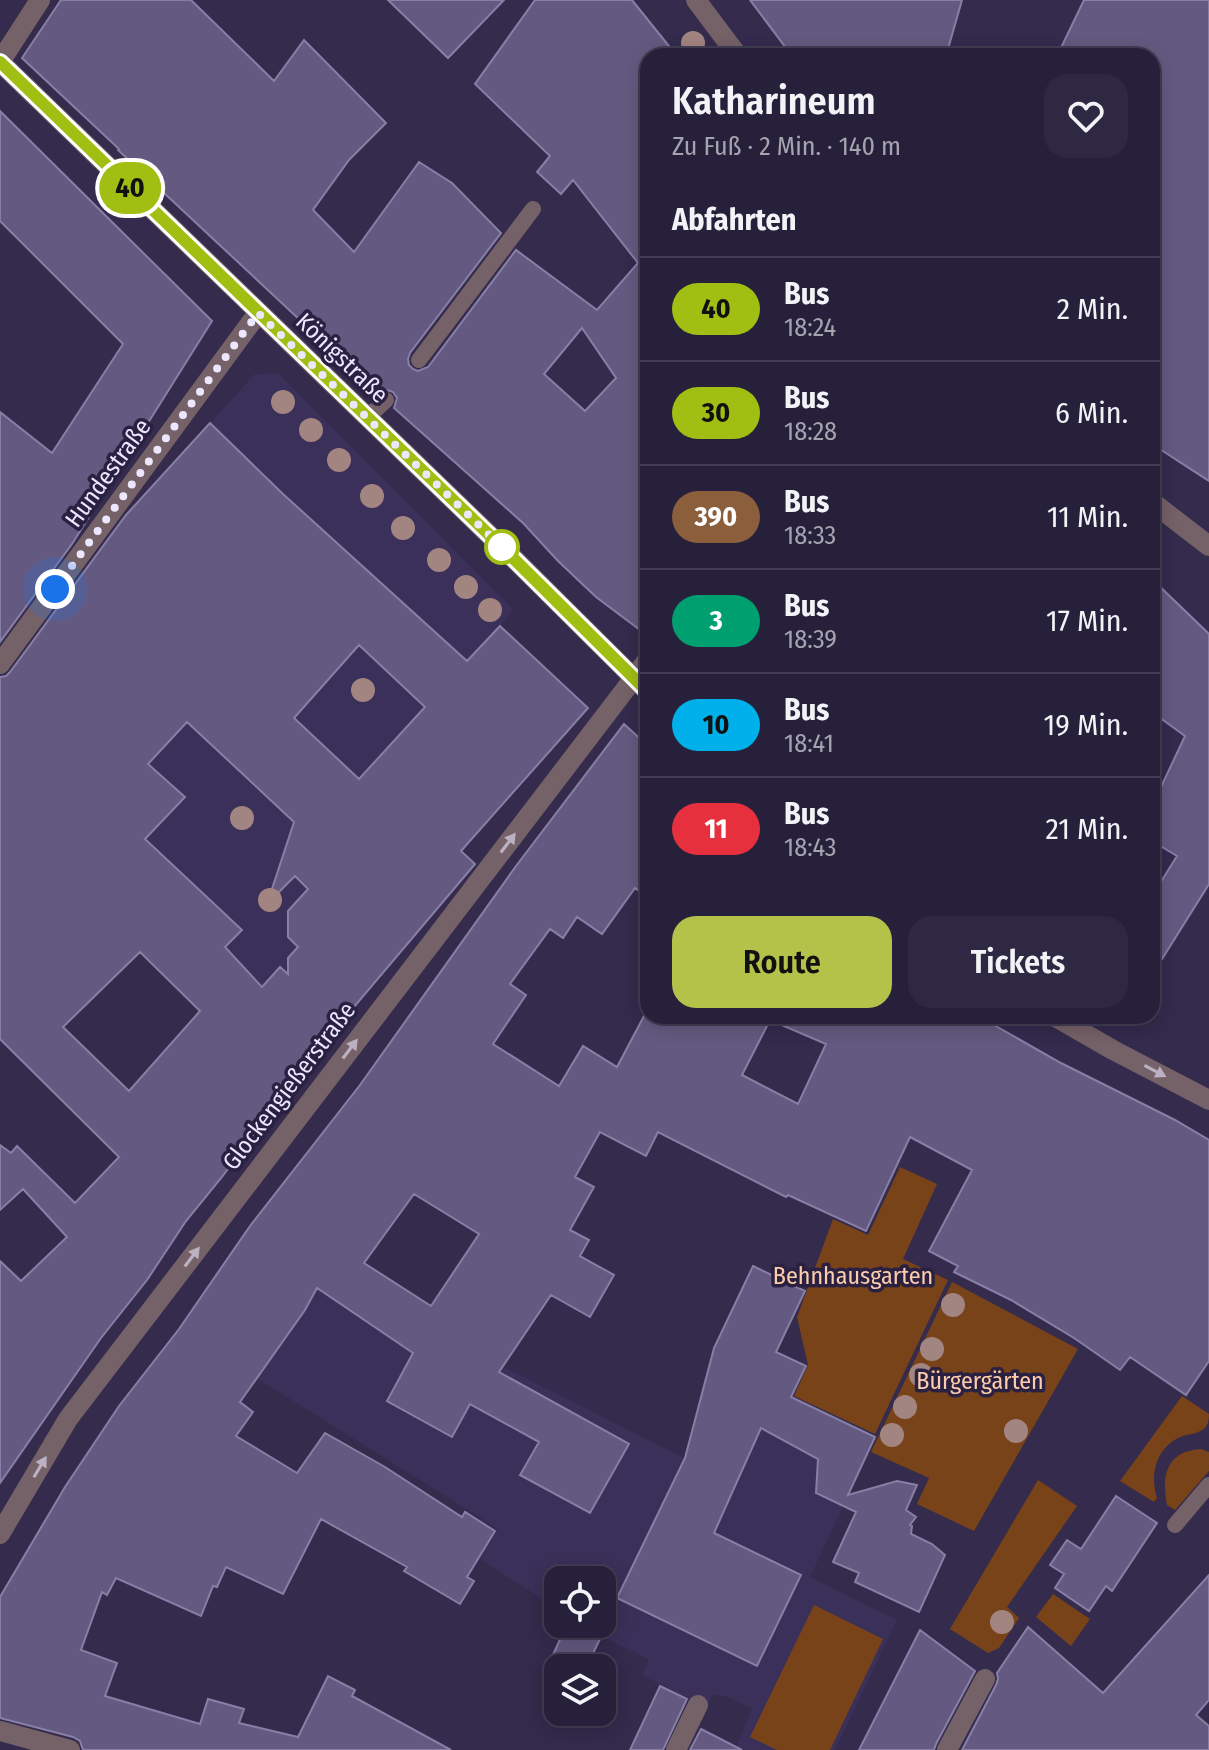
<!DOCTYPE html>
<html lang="de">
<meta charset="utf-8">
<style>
body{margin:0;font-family:"Fira Sans Condensed",sans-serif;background:#2f2842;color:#f1f3f6;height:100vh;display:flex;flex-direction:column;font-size:30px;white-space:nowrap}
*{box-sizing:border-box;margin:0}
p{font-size:26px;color:#a4a3af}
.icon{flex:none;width:44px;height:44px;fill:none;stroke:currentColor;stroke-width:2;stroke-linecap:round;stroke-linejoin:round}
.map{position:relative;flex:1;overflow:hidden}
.drawer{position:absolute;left:640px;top:48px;width:520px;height:976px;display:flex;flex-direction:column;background:#27203a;border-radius:24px;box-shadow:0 4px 20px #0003,0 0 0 2px #433e54}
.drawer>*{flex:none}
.badge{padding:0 16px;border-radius:26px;font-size:28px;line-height:52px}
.fabs{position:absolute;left:544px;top:1566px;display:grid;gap:16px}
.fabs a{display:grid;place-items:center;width:72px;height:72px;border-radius:16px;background:#27203a;box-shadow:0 4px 20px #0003,0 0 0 2px #433e54;font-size:40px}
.you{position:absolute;width:40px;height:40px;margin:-20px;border:6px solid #fff;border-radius:50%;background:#1a73e8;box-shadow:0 0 0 12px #1a73e833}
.map>.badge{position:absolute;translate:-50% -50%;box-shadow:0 0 0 4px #fff}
h2{padding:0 32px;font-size:30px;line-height:72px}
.round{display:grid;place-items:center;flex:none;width:84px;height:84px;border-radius:24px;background:#2f2842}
.headline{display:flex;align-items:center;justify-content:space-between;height:136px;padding:0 32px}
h1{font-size:38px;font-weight:600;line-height:60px}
.button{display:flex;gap:16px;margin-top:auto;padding:16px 32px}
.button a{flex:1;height:92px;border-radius:24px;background:#b4c24a;color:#111;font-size:32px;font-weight:600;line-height:92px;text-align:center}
.button a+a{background:#2f2842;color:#f1f3f6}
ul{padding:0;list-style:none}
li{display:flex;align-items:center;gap:24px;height:104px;padding:0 32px;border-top:2px solid #433e54}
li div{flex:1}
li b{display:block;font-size:30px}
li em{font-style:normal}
li .badge{min-width:88px;font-weight:700;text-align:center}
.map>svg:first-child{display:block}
</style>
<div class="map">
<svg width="1209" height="1750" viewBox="0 0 1209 1750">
<rect width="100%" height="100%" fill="#342b4d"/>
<!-- built -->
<path fill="#3b3059" d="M278 373 513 609 500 626 281 863 307 889 287 910 288 937 357 1004 299 1075 199 974 241 930 145 839 184 797 97 718 144 507 138 501 255 374Z
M254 1218 427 1328 684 1458 710 1358 876 1437 810 1577 897 1620 835 1750H735L752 1709 728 1697 713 1694 706 1707 642 1675 649 1659 601 1636 582 1624H602V1580H558V1609L480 1559 498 1529 178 1329Z"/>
<!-- green -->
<path fill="#794319" d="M900 1167 937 1184 903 1259 948 1280 875 1434 794 1396 808 1365 797 1317 833 1219 868 1235Z
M952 1282 1078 1349 974 1531 917 1504 929 1478 871 1452Z
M1182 1396 1209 1414C1209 1420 1208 1427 1202 1430 1195 1435 1185 1434 1178 1438 1155 1450 1150 1476 1157 1498L1154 1502 1120 1481Z
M1201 1449 1209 1452V1471L1175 1510 1167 1505C1161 1475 1167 1451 1201 1449Z
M1038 1480 1077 1506 1007 1607 1019 1618 999 1648 988 1653 950 1629Z
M1053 1594 1090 1619 1071 1646 1036 1617Z
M814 1605 883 1639 830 1750H777L750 1737Z"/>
<!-- building -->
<path fill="#645a81" stroke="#887fa7" stroke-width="2" fill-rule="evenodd" d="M61 0H191L274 81 304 40 386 123 349 160 313 210 354 252 419 162 452 183 501 233 410 353 408 359 409 365 413 369 418 371 428 367 516 250 597 310 638 263 573 180 561 194 537 172 550 156 475 84 535 0H632L677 56H648V636L596 597 558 561 523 523 394 408 397 398 393 392 384 389 378 393 118 150 119 149 22 58ZM582 328 616 378 585 411 544 374Z
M388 0H504L448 58Z
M750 0H962L946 56H792Z
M1084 0H1209V481L1152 444V56H1057Z
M0 111 212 321 72 544 0 642V412L52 453 123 344 0 221Z
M210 423 283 494 467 661 500 626 588 708 461 851 475 864 326 1040 273 1108 222 1177 186 1221 147 1280 101 1338 0 1483V1261L21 1281 67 1237 23 1189 0 1210V1145L11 1153 17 1146 75 1203 119 1157 0 1039V677L6 676 10 672 126 515ZM359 645 425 707 359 779 294 718ZM187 722 294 822 267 904 295 876 308 889 288 911V937L298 947 288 958V974L280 967 262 987 225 947 242 930 145 839 185 797 148 764ZM140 952 200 1011 129 1091 63 1027Z
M1152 579 1209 634V884L1152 975V896L1177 856 1152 841V806L1185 736 1152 712Z
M624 724 648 746V897L635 888 602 934 577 917 563 938 550 929 510 984 526 995 493 1044 559 1086 583 1046 617 1067 644 1016H978L1061 1063 1175 1120 1209 1140V1361L1186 1395 1130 1357 1120 1370 1074 1338 1011 1300 954 1272 958 1266 929 1251 972 1170 910 1137 866 1231 788 1195 786 1197 658 1132 646 1156 600 1132 575 1177 594 1187 570 1230 589 1240 580 1256 614 1275 590 1317 551 1295 499 1372 629 1444 590 1513 520 1475 539 1442 470 1404 452 1437 387 1401 413 1353 317 1288 305 1310 240 1402 253 1412 236 1436 297 1473 325 1433 385 1467 462 1517 465 1512 495 1531 467 1577 474 1581 460 1604 404 1571 407 1567 321 1519 283 1594 226 1567 217 1587 213 1586 201 1616 116 1578 107 1595 102 1592 81 1650 117 1663 105 1696 200 1724 208 1699 244 1709 239 1723 298 1737 328 1676 355 1690 352 1696 451 1750H83L80 1741 73 1737 0 1718V1597L65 1487 119 1406 179 1329 250 1226 360 1085 516 866ZM770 1020 826 1044 798 1104 742 1075ZM414 1194 479 1234 431 1306 364 1263Z
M753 1266 805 1291 776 1352 806 1366 791 1397 875 1437 848 1495 897 1481 917 1485 906 1510 916 1517 910 1525 912 1526 911 1534 932 1544 945 1555 919 1612 855 1582 859 1573 833 1562 856 1512 816 1493 818 1459 761 1428 714 1533 801 1575 757 1666 617 1598 685 1458 714 1348Z
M1116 1496 1157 1523 1112 1591 1106 1586 1089 1611 1055 1588 1064 1574 1050 1565 1067 1540 1081 1549Z
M1209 1575V1700L1196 1715 1209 1726V1750H962L996 1685 998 1679 997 1673 1028 1627 1103 1693Z
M567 1624H574L601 1637 586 1668H547Z
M920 1630 975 1671 936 1744 934 1750H859Z
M660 1686 687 1699 663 1750H630Z
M701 1729 742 1750H690Z"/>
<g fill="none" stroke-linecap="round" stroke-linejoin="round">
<!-- service -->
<path stroke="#756168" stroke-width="16" d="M419 360 533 209
M367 418 386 400
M1175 1525 1209 1485"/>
<!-- pedestrian -->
<path stroke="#756168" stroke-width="20" d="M696 0 738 56
M0 62 40 0
M634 678 648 659"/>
<!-- minor -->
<path stroke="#756168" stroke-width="20" d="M0 664 258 313
M0 1534 68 1419 634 678
M0 1731 70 1750
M676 1750 698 1705
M947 1750 985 1679"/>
<!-- tertiary -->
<path stroke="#756168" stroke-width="20" d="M0 62 507 552 648 692
M1152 502 1209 546
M1054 1016 1113 1050 1209 1100"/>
</g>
<!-- trees -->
<g fill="#a28481">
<circle cx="693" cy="43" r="12"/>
<circle cx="283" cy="402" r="12"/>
<circle cx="311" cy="430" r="12"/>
<circle cx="339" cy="460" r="12"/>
<circle cx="372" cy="496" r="12"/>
<circle cx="403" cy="528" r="12"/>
<circle cx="439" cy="560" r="12"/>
<circle cx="466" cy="587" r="12"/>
<circle cx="490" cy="610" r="12"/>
<circle cx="363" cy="690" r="12"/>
<circle cx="242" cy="818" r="12"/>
<circle cx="270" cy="900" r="12"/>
<circle cx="953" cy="1305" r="12"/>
<circle cx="932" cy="1349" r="12"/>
<circle cx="921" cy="1375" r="12"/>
<circle cx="905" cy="1407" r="12"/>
<circle cx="1016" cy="1431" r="12"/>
<circle cx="892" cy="1435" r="12"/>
<circle cx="1002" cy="1622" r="12"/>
</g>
<!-- one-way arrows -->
<defs><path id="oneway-solid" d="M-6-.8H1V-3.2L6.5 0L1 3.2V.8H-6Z" transform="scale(2)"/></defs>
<g fill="#bcb1c2">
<use href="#oneway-solid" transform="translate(508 843) rotate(-53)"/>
<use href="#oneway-solid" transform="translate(350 1049) rotate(-53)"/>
<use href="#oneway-solid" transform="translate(1155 1071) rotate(28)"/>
<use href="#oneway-solid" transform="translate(192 1257) rotate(-53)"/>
<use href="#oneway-solid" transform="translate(40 1467) rotate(-59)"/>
</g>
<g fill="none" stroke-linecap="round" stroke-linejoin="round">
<!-- line casing -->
<g stroke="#fff" stroke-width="18">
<path id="line" d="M0 62 507 552 648 692"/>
</g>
<!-- line -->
<use href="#line" stroke="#a1be13" stroke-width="12"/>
<!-- walk -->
<path stroke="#ece7fe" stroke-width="8" stroke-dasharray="0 14.4" d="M55 589 258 313 507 552 502 547"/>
</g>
<!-- markers -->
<circle fill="#fff" stroke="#a1be13" stroke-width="4" cx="502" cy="547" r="16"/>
<g text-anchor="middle" stroke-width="7" stroke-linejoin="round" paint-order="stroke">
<!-- street labels -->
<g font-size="24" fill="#ece7fe" stroke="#2a2142">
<text transform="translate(342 358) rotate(44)" y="8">Königstraße</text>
<text transform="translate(108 473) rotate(-54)" y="8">Hundestraße</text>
<text transform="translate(289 1086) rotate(-53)" y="8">Glockengießerstraße</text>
</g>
<!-- park labels -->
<g font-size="24" fill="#fcccab" stroke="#2a2142">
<text x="853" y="1284">Behnhausgarten</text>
<text x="980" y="1389">Bürgergärten</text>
</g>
</g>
</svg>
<div class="fabs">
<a><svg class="icon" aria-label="locate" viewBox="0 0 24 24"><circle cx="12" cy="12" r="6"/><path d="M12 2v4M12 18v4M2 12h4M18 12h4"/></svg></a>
<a><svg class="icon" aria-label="layers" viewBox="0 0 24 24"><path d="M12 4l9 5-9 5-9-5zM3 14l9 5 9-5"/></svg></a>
</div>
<div class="you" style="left:55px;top:589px"></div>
<b class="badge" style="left:130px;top:188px;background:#a1be13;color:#111">40</b>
<section class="drawer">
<div class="headline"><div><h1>Katharineum</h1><p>Zu Fuß · 2 Min. · 140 m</p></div><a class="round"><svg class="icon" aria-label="heart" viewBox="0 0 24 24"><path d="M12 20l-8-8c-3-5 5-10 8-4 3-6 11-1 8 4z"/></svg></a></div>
<h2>Abfahrten</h2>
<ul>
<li><span class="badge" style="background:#a1be13;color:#111">40</span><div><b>Bus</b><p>18:24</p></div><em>2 Min.</em></li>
<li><span class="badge" style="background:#a1be13;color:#111">30</span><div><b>Bus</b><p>18:28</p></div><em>6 Min.</em></li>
<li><span class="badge" style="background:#8b5e3c;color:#fff">390</span><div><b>Bus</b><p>18:33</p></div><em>11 Min.</em></li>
<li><span class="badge" style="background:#009f6f;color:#fff">3</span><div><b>Bus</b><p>18:39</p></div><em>17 Min.</em></li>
<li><span class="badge" style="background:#00b0ea;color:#111">10</span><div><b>Bus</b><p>18:41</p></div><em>19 Min.</em></li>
<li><span class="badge" style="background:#e7303d;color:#fff">11</span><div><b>Bus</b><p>18:43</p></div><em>21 Min.</em></li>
</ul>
<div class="button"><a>Route</a><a>Tickets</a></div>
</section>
</div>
